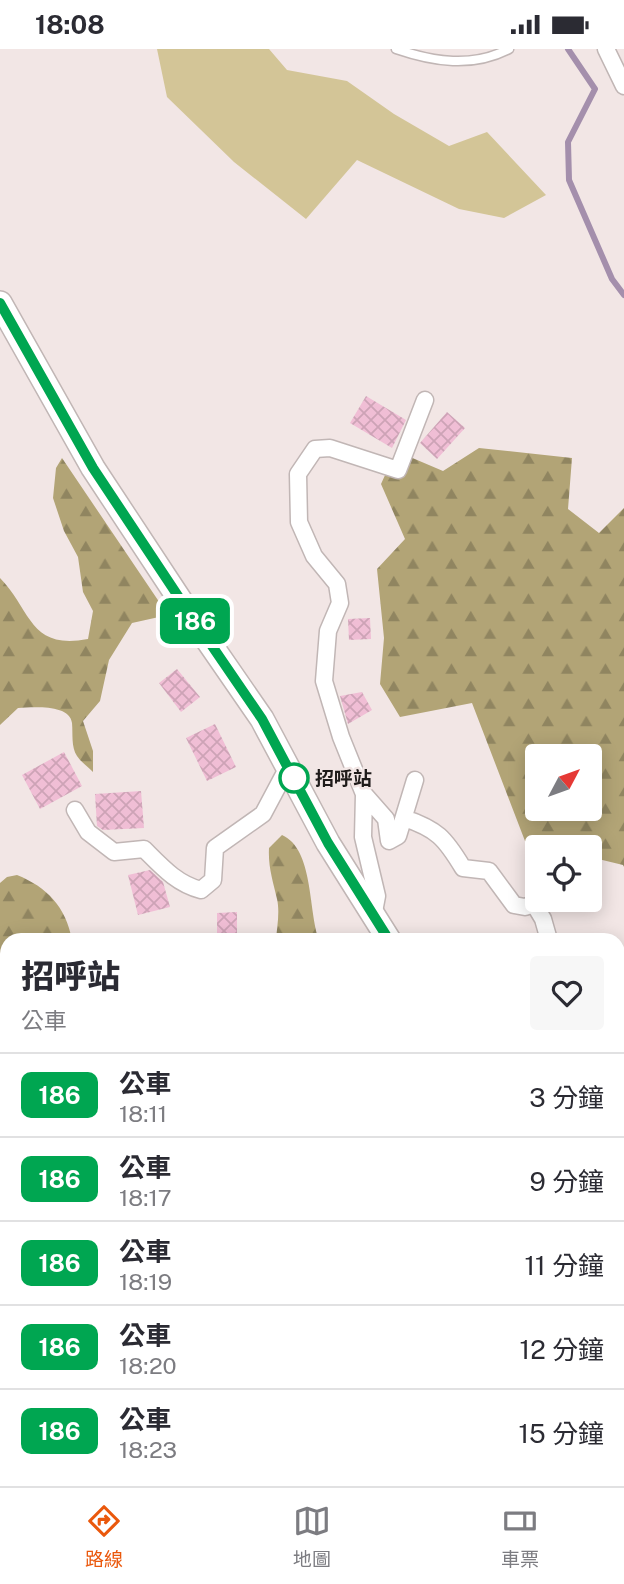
<!DOCTYPE html>
<html lang="zh-TW">
<meta charset="utf-8">
<style>
body{margin:0;font-family:"Public Sans","Noto Sans TC",sans-serif;background:#f7f7f7;color:#2b2b33;height:100vh;display:flex;flex-direction:column;font-size:26px;white-space:nowrap}
*{box-sizing:border-box;margin:0}
p{font-size:23px;color:#7c7c81}
.icon{flex:none;width:38px;height:38px;fill:none;stroke:currentColor;stroke-width:2;stroke-linecap:round;stroke-linejoin:round}
.map{position:relative;flex:1;overflow:hidden}
.details{position:absolute;left:0px;top:884px;width:625px;height:555px;display:flex;flex-direction:column;background:#fff;border-radius:21px 21px 0 0;box-shadow:0 4px 18px #0003}
.details>*{flex:none}
.badge{padding:0 14px;border-radius:10px;font-size:24px;line-height:46px}
.needle{width:46px;rotate:49deg}
.buttons{position:absolute;left:525px;top:695px;display:grid;gap:14px}
.buttons a{display:grid;place-items:center;width:77px;height:77px;border-radius:7px;background:#fff;box-shadow:0 4px 18px #0003;font-size:35px}
.map>.badge{position:absolute;translate:-50% -50%;box-shadow:0 0 0 4px #fff}
.round{display:grid;place-items:center;flex:none;width:74px;height:74px;border-radius:7px;background:#f7f7f7}
.summary{display:flex;align-items:center;justify-content:space-between;height:119px;padding:0 21px}
h1{font-size:33px;font-weight:800;line-height:52px}
ul{padding:0;list-style:none}
li{display:flex;align-items:center;gap:21px;height:84px;padding:0 21px;border-top:2px solid #e1e1e2}
li div{flex:1}
li b{display:block;font-size:26px}
li em{font-style:normal}
li .badge{min-width:77px;font-weight:700;text-align:center}
.status{display:flex;justify-content:space-between;align-items:center;height:49px;padding:0 35px;background:#fff;direction:ltr}
.status svg{height:19px;fill:currentColor}
.menu{display:flex;justify-content:space-around;align-items:center;height:98px;border-top:2px solid #e1e1e2;background:#fff;font-size:19px;color:#7c7c81}
.menu a{display:grid;justify-items:center;gap:4px}
.menu .active{color:#ea580c}
.map>svg:first-child{display:block}
</style>
<div class="status"><b>18:08</b><svg viewBox="0 0 49 12"><path d="M0 12V9h3v3zM5 12V6h3v6zM10 12V3h3v9zM15 12V0h3v12zM26 1h20v11H26zM47 4h2v5h-2z"/></svg></div>
<div class="map">
<svg width="624" height="1437" viewBox="0 0 624 1437">
<defs>
<pattern id="forest-firs" width="22" height="20" patternUnits="userSpaceOnUse" patternTransform="scale(1.75)"><rect width="22" height="20" fill="#b2a476"/><path d="M5 1l3.5 6h-7zM16 11l3.5 6h-7z" fill="#908560"/></pattern>
<pattern id="building-cross-hatch" width="8" height="8" patternUnits="userSpaceOnUse" patternTransform="scale(1.75)"><rect width="8" height="8" fill="#f0bed5"/><path d="M0 0l8 8M0 8l8-8" fill="none" stroke="#cda3b6"/></pattern>
</defs>
<rect width="100%" height="100%" fill="#f2e6e5"/>
<!-- green -->
<path fill="#d3c597" d="M157 0H269L287 21 347 32 394 65 449 97 487 83 546 146 504 169 459 160 357 111 306 170 234 113 167 48Z"/>
<!-- forest -->
<path fill="url(#forest-firs)" fill-rule="evenodd" d="M479 399 572 409 568 460 599 484 624 459V818L623 816 590 808V798H550L525 792 472 654 400 668 380 635 384 589 377 520 405 490 381 435 396 402 443 422ZM537 707H590V760H537Z
M62 409 168 566 132 574 109 611 100 652 83 672 93 702V723C88 718 81 713 77 707 71 698 73 685 72 674 70 655 33 658 18 659L0 676V529C32 562 29 601 88 590L93 562 83 543 78 508 64 482 53 449 56 419Z
M282 786C314 800 308 862 319 891H276C277 878 280 863 277 850 273 832 268 818 269 799Z
M17 826C47 838 66 858 72 891H7V985L0 984V834L7 828Z
M624 1198V1338L618 1336V1199Z
M0 1287 7 1292V1432H268L271 1437H0Z
M336 1432H495L503 1437H337Z"/>
<g fill="none" stroke-linecap="round" stroke-linejoin="round">
<!-- stream -->
<path stroke="#a48fac" stroke-width="6" d="M568 0 595 40 568 93 569 131 612 230 624 246
M0 1312 7 1315
M66 1432 67 1437"/>
</g>
<!-- building -->
<path fill="url(#building-cross-hatch)" d="M366 347 406 371 392 399 350 374Z
M447 363 465 379 437 410 420 394Z
M370 569 371 590 349 591 348 570Z
M177 620 200 648 181 663 159 634Z
M362 643 372 661 348 675 340 647Z
M215 675 236 718 207 732 186 689Z
M64 703 82 737 40 760 22 726Z
M141 742 144 779 103 781 97 777 95 745Z
M150 821 163 833 170 858 138 866 128 826Z
M237 863V891H217V864Z"/>
<g fill="none" stroke-linecap="round" stroke-linejoin="round">
<!-- lane casing -->
<g stroke="#c1b6b5" stroke-width="11">
<path id="lane" d="M396 0C434 13 472 19 509 0"/>
</g>
<!-- street casing -->
<g stroke="#c1b6b5" stroke-width="19">
<path id="street" d="M606 0 624 37
M364 745 386 770 389 792 398 787 415 731
M75 761 88 783 114 803 144 800C162 818 177 835 201 841L213 831 215 799 263 765 288 718
M404 769C437 780 445 789 463 819L489 822 514 856 525 858 534 855 543 870 549 891
M373 868 377 847 363 788 364 745 341 688 324 632 328 582 340 554 337 535 314 507 299 473 298 425 315 400 330 399 398 421 425 351"/>
</g>
<!-- secondary casing -->
<g stroke="#c1b6b5" stroke-width="26">
<path id="secondary" d="M0 254 93 419 184 557 262 670 328 794 389 891
M618 1094 624 1099"/>
</g>
<!-- lane -->
<use href="#lane" stroke="#fff" stroke-width="8"/>
<!-- street -->
<use href="#street" stroke="#fff" stroke-width="16"/>
<!-- secondary -->
<use href="#secondary" stroke="#fff" stroke-width="23"/>
</g>
<g fill="none" stroke-linecap="round" stroke-linejoin="round">
<!-- line casing -->
<g stroke="#fff" stroke-width="16">
<path id="line" d="M0 254 93 419 184 556 262 670 328 794 389 891"/>
</g>
<!-- line -->
<use href="#line" stroke="#00a651" stroke-width="10"/>
</g>
<!-- markers -->
<circle fill="#fff" stroke="#00a651" stroke-width="3.5" cx="294" cy="729" r="14"/>
<g text-anchor="middle" stroke-width="5" stroke-linejoin="round" paint-order="stroke">
<!-- stop labels -->
<g font-size="19" font-weight="bold" fill="#1f1b1a" stroke="#f2e6e5" text-anchor="start">
<text x="315" y="736">招呼站</text>
</g>
</g>
</svg>
<div class="buttons">
<a><svg class="needle" viewBox="-14 -14 28 28"><path d="M0-13l5 13h-10z" fill="#e53935"/><path d="M0 13l5-13h-10z" fill="#7c7c81"/></svg></a>
<a><svg class="icon" aria-label="locate" viewBox="0 0 24 24"><circle cx="12" cy="12" r="6"/><path d="M12 2v4M12 18v4M2 12h4M18 12h4"/></svg></a>
</div>
<b class="badge" style="left:195px;top:572px;background:#00a651;color:#fff">186</b>
<section class="details">
<div class="summary"><div><h1>招呼站</h1><p>公車</p></div><a class="round"><svg class="icon" aria-label="heart" viewBox="0 0 24 24"><path d="M12 20l-8-8c-3-5 5-10 8-4 3-6 11-1 8 4z"/></svg></a></div>
<ul>
<li><span class="badge" style="background:#00a651;color:#fff">186</span><div><b>公車</b><p>18:11</p></div><em>3 分鐘</em></li>
<li><span class="badge" style="background:#00a651;color:#fff">186</span><div><b>公車</b><p>18:17</p></div><em>9 分鐘</em></li>
<li><span class="badge" style="background:#00a651;color:#fff">186</span><div><b>公車</b><p>18:19</p></div><em>11 分鐘</em></li>
<li><span class="badge" style="background:#00a651;color:#fff">186</span><div><b>公車</b><p>18:20</p></div><em>12 分鐘</em></li>
<li><span class="badge" style="background:#00a651;color:#fff">186</span><div><b>公車</b><p>18:23</p></div><em>15 分鐘</em></li>
</ul>
</section>
</div>
<nav class="menu">
<a class="active"><svg class="icon" aria-label="directions" viewBox="0 0 24 24"><path d="M12 3l9 9-9 9-9-9zM9 14v-3h6M13 9l2 2-2 2"/></svg>路線</a>
<a><svg class="icon" aria-label="map" viewBox="0 0 24 24"><path d="M3 6l6-2 6 2 6-2v14l-6 2-6-2-6 2zM9 4v14M15 6v14"/></svg>地圖</a>
<a><svg class="icon" aria-label="tickets" viewBox="0 0 24 24"><path d="M3 7h18v10H3zM15 7v10"/></svg>車票</a>
</nav>
